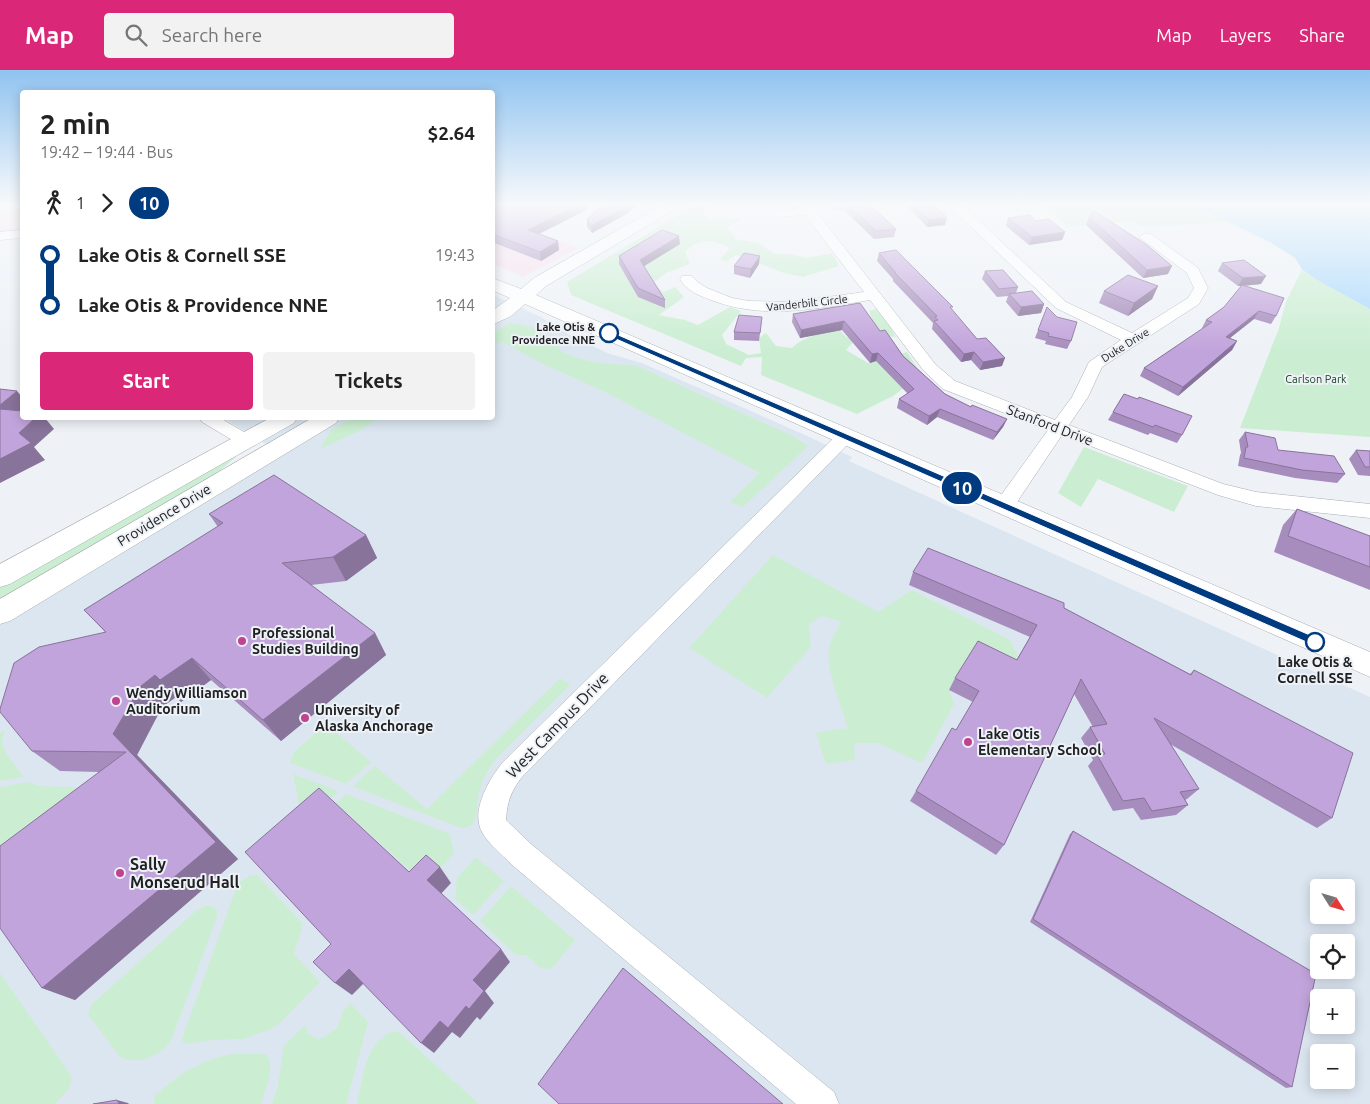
<!DOCTYPE html>
<meta charset="utf-8">
<style>
body{margin:0;font-family:Ubuntu,sans-serif;background:#f2f2f2;color:#222;height:100vh;display:flex;flex-direction:column;font-size:19px;white-space:nowrap}
*{box-sizing:border-box;margin:0}
p{font-size:16px;color:#767676}
.icon{flex:none;width:28px;height:28px;fill:none;stroke:currentColor;stroke-width:2;stroke-linecap:round;stroke-linejoin:round}
.map{position:relative;flex:1;overflow:hidden}
.details{position:absolute;left:20px;top:20px;width:475px;height:330px;display:flex;flex-direction:column;background:#fff;border-radius:5px;box-shadow:0 2px 12px #0003}
.details>*{flex:none}
.badge{padding:0 10px;border-radius:16px;font-size:18px;line-height:32px}
.needle{width:32px;rotate:127deg}
.tools{position:absolute;left:1310px;top:809px;display:grid;gap:10px}
.tools a{display:grid;place-items:center;width:45px;height:45px;border-radius:5px;background:#fff;box-shadow:0 2px 12px #0003;font-size:25px}
.map>.badge{position:absolute;translate:-50% -50%;box-shadow:0 0 0 2px #fff}
.legs{display:flex;align-items:center;gap:8px;height:55px;padding:0 20px;font-size:16px}
.legs p{margin-inline-start:auto}
.head{display:flex;align-items:center;justify-content:space-between;height:85px;padding:0 20px}
h1{font-size:28px;font-weight:700;line-height:38px}
.cta{display:flex;gap:10px;margin-top:auto;padding:10px 20px}
.cta a{flex:1;height:58px;border-radius:5px;background:#db2777;color:#fff;font-size:20px;font-weight:700;line-height:58px;text-align:center}
.cta a+a{background:#f2f2f2;color:#222}
ul{padding:0 20px;list-style:none}
li{display:flex;align-items:center;gap:18px;height:50px;font-size:19px}
li i{display:grid;place-items:center;width:8px;height:100%;margin:0 6px;background:currentColor}
li i::after{content:'';width:12px;height:12px;margin:-6px;border:4px solid;border-radius:50%;background:#fff}
li p{margin-inline-start:auto}
li:first-child i{background:linear-gradient(#0000 50%,currentColor 0)}
li:last-child i{background:linear-gradient(currentColor 50%,#0000 0)}
header{display:flex;align-items:center;gap:30px;box-sizing:border-box;height:70px;padding:0 25px;background:#db2777;color:#fff}
header strong{font-size:24px}
nav{display:flex;gap:28px;margin-inline-start:auto;font-size:18px}
.search{width:350px;height:45px;background:#f2f2f2;display:flex;align-items:center;gap:12px;box-sizing:border-box;padding:0 18px;border-radius:5px;color:#767676;font-size:19px}
.map>svg:first-child{display:block}
</style>
<header>
<strong>Map</strong>
<div class="search"><svg class="icon" aria-label="search" viewBox="0 0 24 24"><circle cx="10" cy="10" r="6"/><path d="M15 15l6 6"/></svg>Search here</div>
<nav><a>Map</a><a>Layers</a><a>Share</a></nav>
</header>
<div class="map">
<svg width="1370" height="1034" viewBox="0 0 1370 1034">
<rect width="100%" height="100%" fill="#eef2f7"/>
<!-- commercial -->
<path fill="#f7e0ed" d="M0 135H22V162L0 165Z
M492 144 579 178 523 207 493 194Z"/>
<!-- built -->
<path fill="#dce6f1" fill-rule="evenodd" d="M493 225 541 247 573 267 610 284 642 293 803 364 852 387 849 391 1370 627V1034H0V552L280 383 224 348H492ZM1319 818H1346V845H1319ZM1319 872H1346V900H1319ZM1319 928H1346V955H1319ZM1319 982H1346V1010H1319Z"/>
<!-- green -->
<path fill="#cbeed2" d="M695 135H705L704 145 709 150 741 149 728 157 735 169 759 173 774 184H789L807 188 832 183 839 196 803 207 784 203 737 185 726 191 720 189 730 178C713 170 699 167 685 182L690 194 666 203 653 213 663 222 675 217 684 227 659 245 685 250 698 255 730 237 741 241 722 265 726 274 749 285 761 283 759 268 766 263 776 276 792 278C802 267 822 264 837 257L847 268 856 259 874 255 869 241 879 238 896 267 861 263 846 280 868 293 907 282 922 305 893 326 857 344 761 305 762 287 746 288 741 296 571 225 567 212Z
M1042 135H1192L1229 152 1143 157 1131 151 1068 157Z
M1302 199 1317 210 1370 239V367L1240 358 1279 258 1286 232Z
M511 253C523 254 541 259 550 268 555 273 558 279 563 282 586 294 610 294 635 295L791 365 808 376 743 437 730 432 760 403 605 322 539 292 501 271 493 276V262Z
M352 348H380L357 362 320 379 331 360Z
M1084 377 1188 416 1174 442 1098 409 1081 437 1058 423Z
M237 381 236 387 219 401 0 536V516Z
M773 485 878 542 912 520 1010 570 1018 587 1010 601 949 620 954 634 922 693 877 673H854L855 690 826 694 816 663 848 658C841 635 824 598 830 574 832 566 838 559 841 552L822 546 809 554 811 577 767 628 689 578Z
M560 608 570 615 497 688C490 697 483 707 480 719 475 732 481 750 468 758H461L354 717 355 714 375 696 427 739Z
M326 654 371 692 346 714 290 693 294 682Z
M5 660 2 672 6 683 24 707 0 711V663Z
M293 704 336 720 337 723 306 751 301 745Z
M28 712 39 716 92 718 0 790V717Z
M346 724 450 764 454 783 425 814 336 733Z
M476 787 504 811 473 845 455 829 457 808Z
M251 805H257L303 854 294 884 320 912 282 951 271 959 244 969 214 970 184 974 182 969 238 813Z
M511 816 575 870 555 895 550 899 540 898 526 885H516L480 851Z
M205 836H213L217 840V847L171 971C161 986 137 996 120 987L88 944 91 935 197 840Z
M0 903 72 1007 69 1019 55 1034H0Z
M350 933 368 952 346 1034H272L278 1015 284 976 305 955 308 963 313 967 319 969 325 967 337 958 342 943Z
M396 961 400 963 479 1034H357C363 1009 366 967 396 961Z
M232 984H266C276 996 265 1021 261 1034H156L154 1032V1027C177 1005 200 990 232 984Z"/>
<!-- water -->
<path fill="#acdafd" d="M1192 135H1370V239L1317 210 1302 199 1295 188 1270 172Z"/>
<g fill="none" stroke-linecap="round" stroke-linejoin="round">
<!-- street casing -->
<g stroke="#a9aeb2" stroke-width="1">
<path id="street" d="M798 135H811L936 295 955 311 1055 350 1072 327 1089 292 1121 270 1056 238 948 135H962L1066 232 1132 263 1188 228 1194 218 1187 203 1139 167 1146 163 1151 164 1198 198 1208 218 1199 234 1102 297 1088 327 1069 355 1223 414 1256 422 1370 434V448L1256 436 1218 425 1062 365 1011 441 1004 443 997 441 994 436 997 431 1048 360 943 319 924 301 870 230C816 239 763 250 711 230 698 225 687 221 680 209L682 206H692L699 213 707 218 732 228 749 231 791 232 864 222 805 145 778 147 772 143 778 139 800 138Z
M22 160V168L0 170V162Z
M200 348H220L251 366 254 370 251 374 245 376 239 374 202 352Z
M845 361 851 363 854 367 851 371 522 707C511 721 507 732 506 750L531 774 834 1022 839 1034H796L511 794C502 784 488 774 482 762 470 741 490 707 504 691L839 363Z"/>
</g>
<!-- secondary casing -->
<g stroke="#a9aeb2" stroke-width="1">
<path id="secondary" d="M662 135H682L546 216 536 225 1370 582V607L525 234 511 246 492 255V241L510 228 492 220V208L521 219 534 208Z
M270 348H297L294 353 10 514 0 517V494Z
M312 348H339L336 353 10 551 0 554V529Z"/>
</g>
<!-- street -->
<use href="#street" fill="#fff" fill-rule="evenodd"/>
<!-- secondary -->
<use href="#secondary" fill="#fff" fill-rule="evenodd"/>
</g>
<!-- wall -->
<path fill="#a78dbd" d="M492 135H588V139L539 164 558 171 559 180 541 191 492 172Z
M834 135H870L896 159 894 167 874 169 844 140 834 139Z
M906 135H935L947 148 945 155 927 157Z
M628 143 592 163 587 157V149Z
M1089 147 1168 204 1143 208 1086 155Z
M1008 148 1036 151 1065 162 1062 170 1029 175 1006 156Z
M680 174 644 196 665 230V238L638 227 619 194V186Z
M879 183 952 240 977 269 1002 296 980 300 971 290 961 292 932 259 933 253 893 211V209L877 191Z
M1222 193 1261 214 1244 216 1276 246 1271 254 1254 249 1230 268 1237 271 1232 280 1178 326 1140 306 1144 298 1203 259 1202 258 1206 250 1224 237 1241 216H1238L1218 201Z
M759 194 750 208 734 204V196Z
M985 201 1018 217 1016 223 1044 234 1041 243 1018 246 1006 232 1008 226 997 227 982 209Z
M1158 216 1152 229 1128 246 1099 233 1104 221Z
M860 233 880 261 903 286 945 324 971 337 1007 349 1003 357 993 370 937 347 927 355 897 338 899 329 908 324 876 291 870 293 842 260 800 268 792 252 793 244Z
M1047 237 1071 271 1067 279 1045 274 1046 271 1035 268Z
M762 247 759 271 734 270V262Z
M1124 324 1182 365 1177 373 1150 363 1148 365 1108 350 1113 342Z
M1245 362 1278 380 1345 404 1337 413 1295 408 1238 396 1240 385 1241 383 1239 370Z
M1356 380 1370 381V406L1358 405 1349 389Z
M1297 439 1370 466V520L1274 482 1283 455Z
M209 444 366 465 377 488 346 511 311 515 375 563 386 585 281 671 211 610 181 632 176 627 162 637 137 685 238 789 75 930 42 918 99 702 60 701 32 681 105 562 84 540 218 457Z
M913 502 1064 538 1190 604 1194 600 1332 748 1317 758 1170 674 1199 719 1187 729 1185 730 1188 735 1176 745 1141 750 1133 738 1113 741 1088 696 1093 690 1081 668 1090 657H1093L1074 624 1004 775 996 785 910 731 916 721 956 660 973 632 949 620 955 608 1017 589 1030 567 909 515Z
M1073 761 1292 1017 1286 1018 1030 852 1070 764Z"/>
<!-- shaded-wall -->
<path fill="#88739a" d="M578 135H588V139L529 169 528 160Z
M627 135H636L628 143 592 163 591 156Z
M947 148 945 155 927 157 929 150Z
M1065 162 1062 170 1029 175 1032 167Z
M679 166 680 174 641 198 640 190Z
M558 171 559 180 541 191 540 182Z
M760 186 759 194 750 208 751 199Z
M1172 196 1168 204 1143 208 1147 200Z
M1266 206 1261 214 1238 216 1243 208Z
M1158 216 1152 229 1128 246 1134 233Z
M1044 234 1041 243 1018 246 1021 237Z
M1259 241 1254 249 1221 275 1226 267Z
M844 251 842 260 800 268 801 260Z
M1237 271 1232 280 1178 326 1183 317Z
M974 282 971 290 961 292 964 284Z
M878 283 876 291 870 293 872 284Z
M1005 288 1002 296 980 300 983 292Z
M17 321 22 327V344L0 343V335Z
M940 339 937 347 927 355 929 346Z
M35 348H45L54 359 34 377 45 390 0 413V389L19 363Z
M1007 349 1003 357 993 370 997 362Z
M366 465 377 488 346 511 333 487Z
M375 563 386 585 281 671 263 650Z
M192 588 211 610 181 632 160 610Z
M155 605 176 627 162 637 137 685 238 789 75 930 42 918 216 772 113 664 141 616Z
M440 797 451 813 439 826 427 810Z
M501 879 510 892 485 921 494 933 480 950 469 939 473 910Z
M349 899 365 912 352 925 335 913Z
M466 936 477 947 460 968 452 962 434 983 421 973 440 951Z
M117 1030 128 1033 129 1034H119Z"/>
<!-- building -->
<path fill="#c2a4dc" stroke="#88739a" d="M492 135H578L528 160 558 171 540 182 492 164Z
M603 135H627L591 156 587 149Z
M849 135H870L896 159 876 161Z
M914 135H935L947 148 929 150Z
M1094 141 1147 175 1172 196 1147 200 1089 147Z
M1030 145 1036 151 1049 149 1065 162 1032 167 1008 148Z
M662 160 679 166 640 190 665 230 638 218 619 186Z
M896 180 953 237H950L977 269 986 268 1005 288 983 292 974 282 964 284 934 251 938 250 935 247 937 246 895 203H896L879 183Z
M744 183 760 186 751 199 734 196Z
M1244 190 1266 206 1243 208 1222 193Z
M1003 200 1018 217 999 219 985 201Z
M1128 205 1158 216 1134 233 1104 221Z
M1242 215 1284 228 1276 246 1259 241 1226 267 1237 271 1183 317 1144 298 1212 252 1206 250 1224 237Z
M1032 221 1044 234 1021 237 1009 224Z
M860 233 880 261 885 260 903 286 945 324 971 337 972 335 1007 349 997 362 940 339 929 346 899 329 914 319 878 283 872 284 844 251 801 260 793 244Z
M1047 237 1057 247 1077 252 1071 271 1048 266 1049 263 1038 260Z
M739 245 762 247 760 263 734 262Z
M0 319 17 321 0 335Z
M1124 324 1138 329 1139 327 1192 346 1182 365 1155 355 1153 357 1113 342Z
M0 339 22 341V348H35L19 363 31 373 0 389Z
M1245 362 1275 368 1278 380 1334 386 1345 404 1302 400 1244 388 1246 377H1248Z
M1356 380 1370 381V397H1365Z
M274 405 366 465 333 487 282 493 375 563 263 650 192 588 160 610 155 605 141 616 113 664 216 772 42 918 0 858V776L126 682 32 681 0 642V639L14 593 39 577 106 562 84 540 223 453 209 444Z
M1297 439 1370 466V497L1288 466Z
M928 478 1064 533V538L1191 605 1194 600 1353 683 1332 748 1154 648 1199 719 1180 722 1188 735 1152 741 1144 728 1123 731 1097 685 1105 684 1090 657 1107 654 1081 609 1004 775 916 721 952 658 956 660 979 621 955 608 978 571 1017 590 1037 555 913 502Z
M319 718 409 802 426 785 440 797 427 810 501 879 473 910 484 921 469 939 466 936 448 958 440 951 421 973 349 899 335 913 313 892 331 874 245 782Z
M1073 761 1316 904 1292 1017 1033 849Z
M623 898 783 1034H559L538 1014Z
M117 1030 119 1034H93Z"/>
<!-- sky -->
<linearGradient id="sky" x2="0" y2="1"><stop stop-color="#90c3f0"/><stop offset="0.48" stop-color="#f7f9fb"/><stop offset="1" stop-color="#f7f9fb" stop-opacity="0"/></linearGradient>
<rect width="1370" height="280" fill="url(#sky)"/>
<!-- line-1 -->
<path fill="#003b80" stroke="#fff" d="M609 261 1319 569 1320 572 1319 574H1311L607 265 606 263Z"/>
<!-- markers -->
<g fill="#fff" stroke="#003b80" stroke-width="2.5">
<circle cx="609" cy="263" r="9"/>
<circle cx="1315" cy="572" r="9"/>
</g>
<g fill="#c04291" stroke="#eef2f7" stroke-width="2">
<circle cx="242" cy="571" r="5"/>
<circle cx="116" cy="631" r="5"/>
<circle cx="305" cy="648" r="5"/>
<circle cx="968" cy="672" r="5"/>
<circle cx="120" cy="803" r="5"/>
</g>
<g text-anchor="middle" stroke-width="4" stroke-linejoin="round" paint-order="stroke">
<!-- far-street labels -->
<g font-size="11" fill="#202123" stroke="#eef2f7">
<text transform="translate(807 233) rotate(-6)" y="4">Vanderbilt Circle</text>
<text transform="translate(1125 275) rotate(-32)" y="4">Duke Drive</text>
</g>
<!-- far-stop labels -->
<g font-size="11" font-weight="bold" fill="#202123" stroke="#eef2f7" text-anchor="end">
<text x="595" y="261">Lake Otis &amp;<tspan x="595" dy="13">Providence NNE</tspan></text>
</g>
<!-- far-park labels -->
<g font-size="11" fill="#154023" stroke="#eef2f7">
<text x="1316" y="313">Carlson Park</text>
</g>
<!-- street labels -->
<g font-size="14" fill="#202123" stroke="#eef2f7">
<text transform="translate(1050 355) rotate(21)" y="5">Stanford Drive</text>
<text transform="translate(164 445) rotate(-31)" y="5">Providence Drive</text>
</g>
<!-- poi labels -->
<g font-size="14" font-weight="bold" fill="#202123" stroke="#eef2f7" text-anchor="start">
<text x="252" y="568">Professional<tspan x="252" dy="16">Studies Building</tspan></text>
<text x="126" y="628">Wendy Williamson<tspan x="126" dy="16">Auditorium</tspan></text>
<text x="315" y="645">University of<tspan x="315" dy="16">Alaska Anchorage</tspan></text>
<text x="978" y="669">Lake Otis<tspan x="978" dy="16">Elementary School</tspan></text>
</g>
<!-- stop labels -->
<g font-size="14" font-weight="bold" fill="#202123" stroke="#eef2f7">
<text x="1315" y="597">Lake Otis &amp;<tspan x="1315" dy="16">Cornell SSE</tspan></text>
</g>
<!-- near-street labels -->
<g font-size="16" fill="#202123" stroke="#eef2f7">
<text transform="translate(557 655) rotate(-46)" y="6">West Campus Drive</text>
</g>
<!-- near-poi labels -->
<g font-size="16" font-weight="bold" fill="#202123" stroke="#eef2f7" text-anchor="start">
<text x="130" y="800">Sally<tspan x="130" dy="18">Monserud Hall</tspan></text>
</g>
</g>
</svg>
<div class="tools">
<a><svg class="needle" viewBox="-14 -14 28 28"><path d="M0-13l5 13h-10z" fill="#e53935"/><path d="M0 13l5-13h-10z" fill="#767676"/></svg></a>
<a><svg class="icon" aria-label="locate" viewBox="0 0 24 24"><circle cx="12" cy="12" r="6"/><path d="M12 2v4M12 18v4M2 12h4M18 12h4"/></svg></a>
<a>+</a>
<a>−</a>
</div>
<b class="badge" style="left:962px;top:418px;background:#003b80;color:#fff">10</b>
<section class="details">
<div class="head"><div><h1>2 min</h1><p>19:42 – 19:44 · Bus</p></div><b>$2.64</b></div>
<div class="legs"><svg class="icon" aria-label="walk" viewBox="0 0 24 24"><circle cx="13" cy="4" r="2"/><path d="M13 8l-2 6 4 7M11 14l-3 7M7 12l3-4h3l4 4"/></svg>1<svg class="icon" aria-label="forward" viewBox="0 0 24 24"><path d="M9 5l7 7-7 7"/></svg><b class="badge" style="background:#003b80;color:#fff">10</b></div>
<ul>
<li><i style="color:#003b80"></i><b>Lake Otis &amp; Cornell SSE</b><p>19:43</p></li>
<li><i style="color:#003b80"></i><b>Lake Otis &amp; Providence NNE</b><p>19:44</p></li>
</ul>
<div class="cta"><a>Start</a><a>Tickets</a></div>
</section>
</div>
